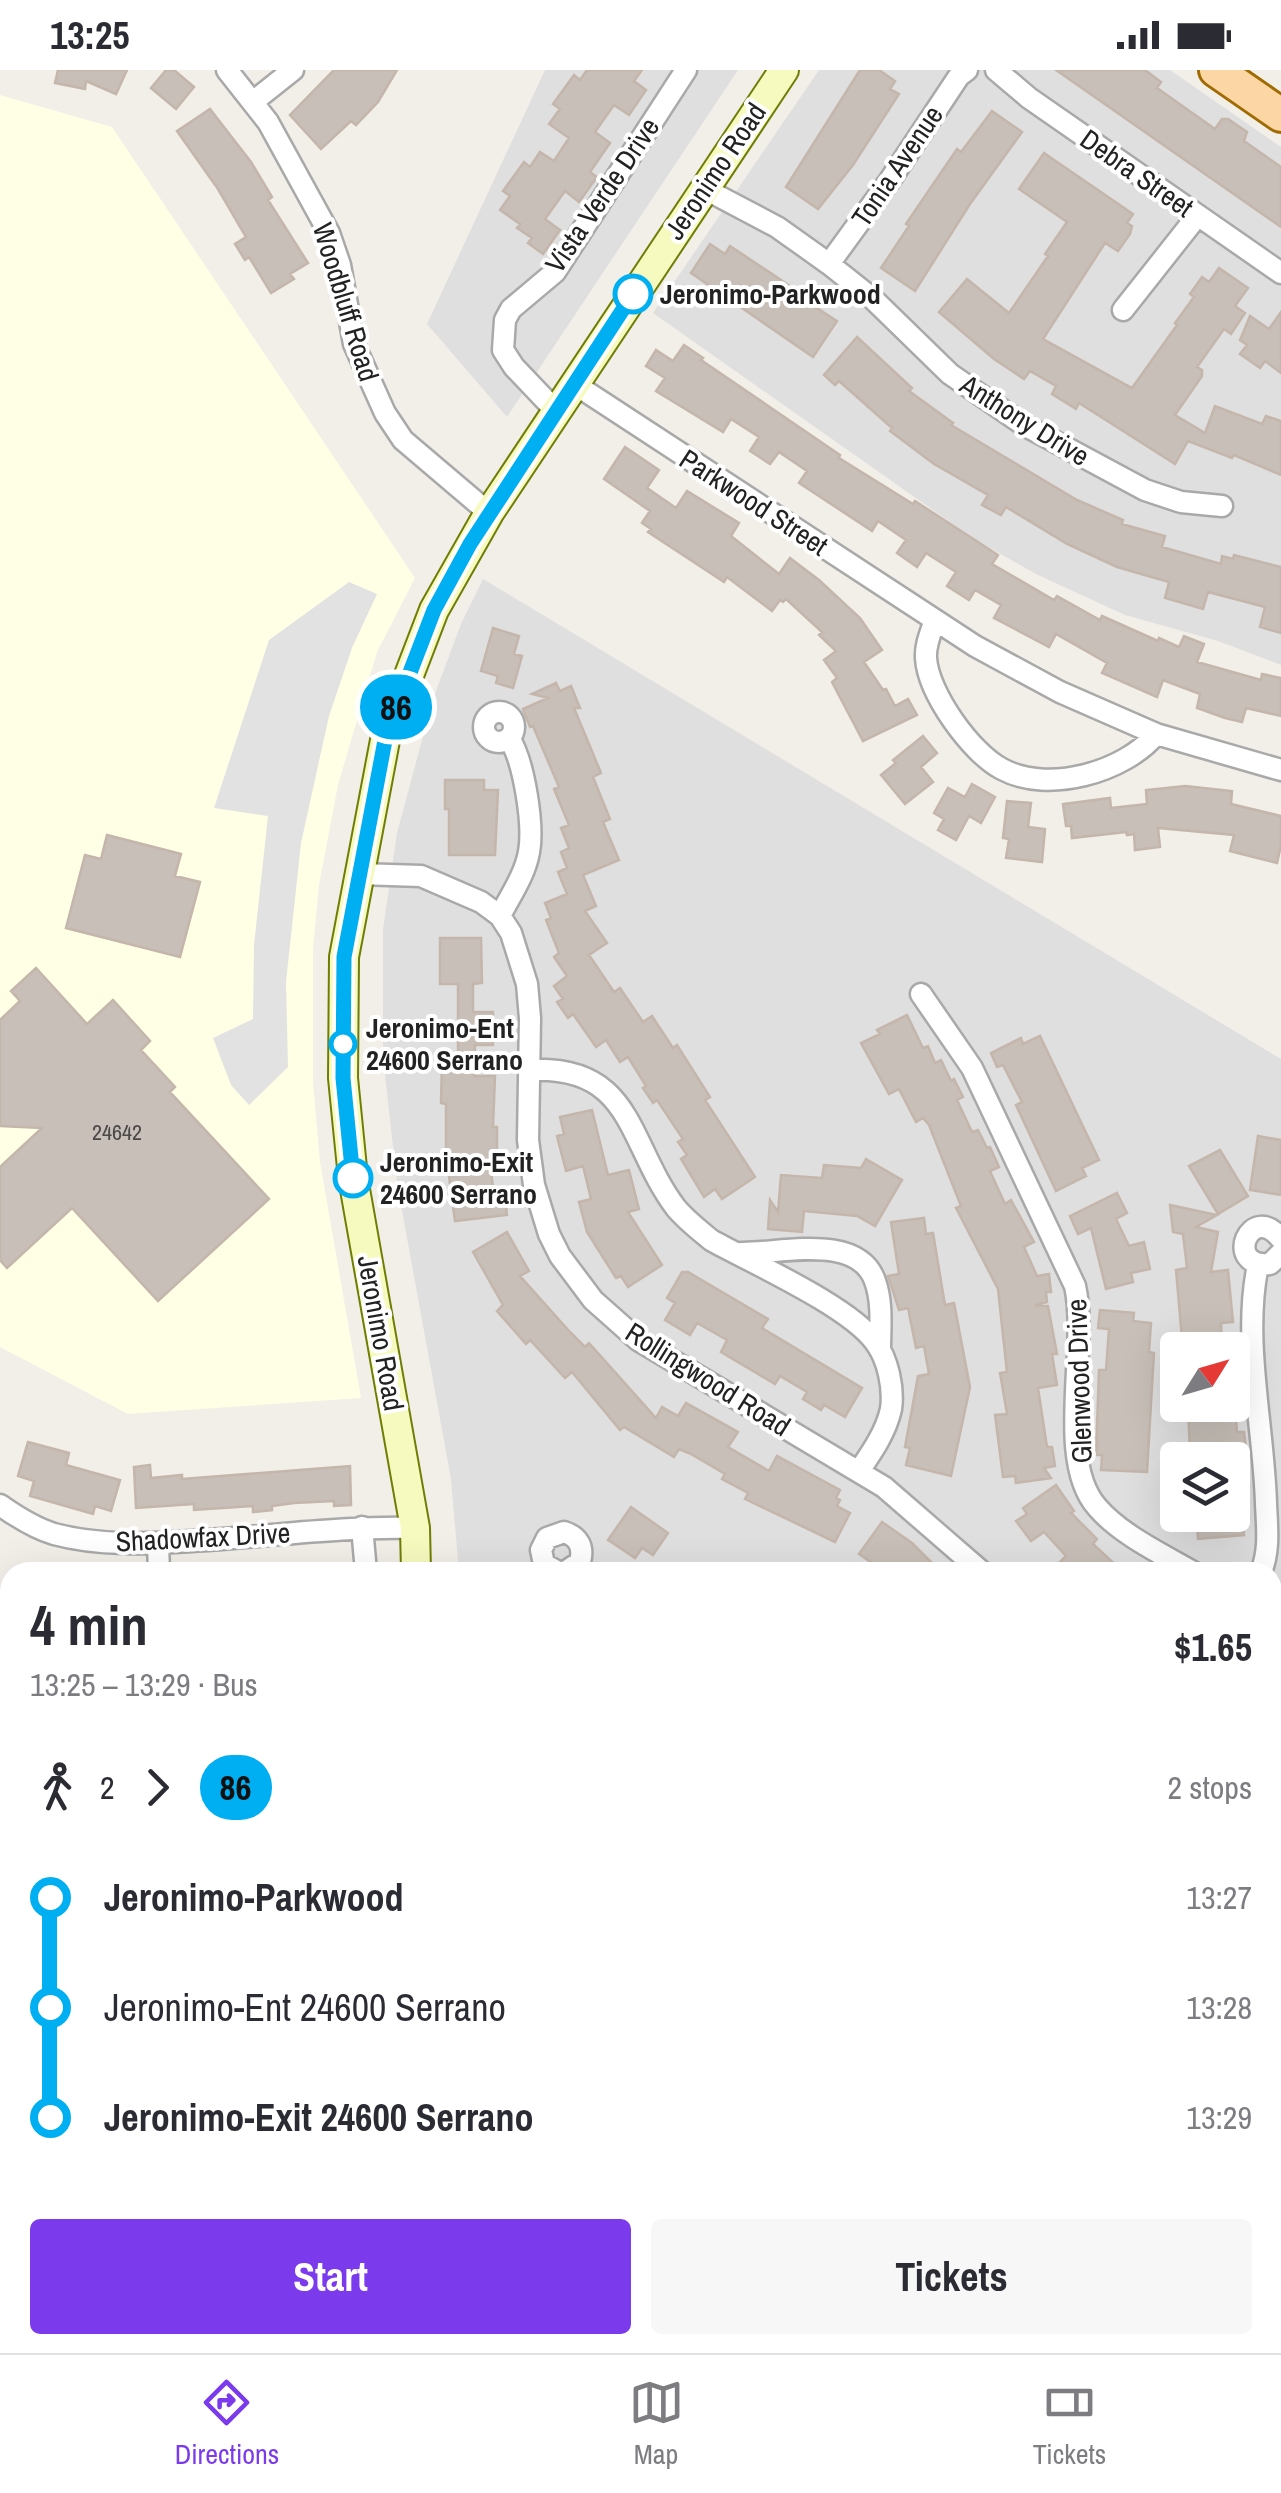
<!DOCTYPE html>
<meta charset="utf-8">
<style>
body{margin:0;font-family:"Archivo Narrow",sans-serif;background:#f7f7f7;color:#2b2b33;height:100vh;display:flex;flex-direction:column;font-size:38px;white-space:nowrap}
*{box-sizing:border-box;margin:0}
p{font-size:32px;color:#7c7c81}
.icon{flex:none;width:55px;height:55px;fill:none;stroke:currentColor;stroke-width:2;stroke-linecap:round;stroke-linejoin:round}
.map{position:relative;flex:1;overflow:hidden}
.sheet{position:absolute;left:0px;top:1492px;width:1282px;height:792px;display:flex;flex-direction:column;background:#fff;border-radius:30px 30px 0 0;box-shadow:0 10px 40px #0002}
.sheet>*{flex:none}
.badge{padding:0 20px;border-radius:32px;font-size:35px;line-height:65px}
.needle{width:65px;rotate:53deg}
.buttons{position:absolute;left:1160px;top:1262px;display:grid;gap:20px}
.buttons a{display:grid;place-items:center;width:90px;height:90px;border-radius:10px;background:#fff;box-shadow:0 10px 40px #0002;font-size:50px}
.map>.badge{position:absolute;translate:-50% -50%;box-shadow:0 0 0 5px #fff}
.legs{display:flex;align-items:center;gap:15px;height:110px;padding:0 30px;font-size:32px}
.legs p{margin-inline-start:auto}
.head{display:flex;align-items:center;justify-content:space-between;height:170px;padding:0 30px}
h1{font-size:55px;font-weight:700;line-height:75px}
.button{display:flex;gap:20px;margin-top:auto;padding:20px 30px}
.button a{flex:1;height:115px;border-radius:10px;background:#7c3aed;color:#fff;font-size:40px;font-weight:700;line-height:115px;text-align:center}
.button a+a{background:#f7f7f7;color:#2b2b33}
ul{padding:0 30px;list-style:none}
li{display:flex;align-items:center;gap:35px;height:110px;font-size:38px}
li i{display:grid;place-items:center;width:15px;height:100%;margin:0 12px;background:currentColor}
li i::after{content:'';width:25px;height:25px;margin:-12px;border:8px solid;border-radius:50%;background:#fff}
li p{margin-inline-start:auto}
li:first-child i{background:linear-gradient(#0000 50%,currentColor 0)}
li:last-child i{background:linear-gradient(currentColor 50%,#0000 0)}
.status{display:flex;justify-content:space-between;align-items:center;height:70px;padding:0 50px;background:#fff;direction:ltr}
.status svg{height:28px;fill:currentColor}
.menu{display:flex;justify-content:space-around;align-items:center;height:140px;border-top:2px solid #e1e1e2;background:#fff;font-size:28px;color:#7c7c81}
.menu a{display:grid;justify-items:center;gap:5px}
.menu .on{color:#7c3aed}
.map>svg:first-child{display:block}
</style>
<div class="status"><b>13:25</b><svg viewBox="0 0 49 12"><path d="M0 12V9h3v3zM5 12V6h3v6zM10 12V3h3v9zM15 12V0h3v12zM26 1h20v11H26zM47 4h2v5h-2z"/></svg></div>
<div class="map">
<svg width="1281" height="2283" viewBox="0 0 1281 2283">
<rect width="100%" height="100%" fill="#f2efe9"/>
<!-- residential -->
<path fill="#e0dfdf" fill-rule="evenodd" d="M545 0H738L507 347 427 254Z
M819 0H1170L1281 77V595L1218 571 1125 545 1038 505 974 469 653 243Z
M483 509 1281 989V2283H183L188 2275H1272V1502H459L451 1409 397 1113 383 986V859L397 763 433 629 461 554ZM1178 1280H1232V1335H1178ZM1178 1390H1232V1445H1178Z"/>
<!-- education -->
<path fill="#ffffe5" d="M0 25 112 57 415 508 377 582 338 715 319 815 313 878V1013L320 1092 361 1328 128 1344 0 1277Z"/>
<!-- parking -->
<path fill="#e2e2e2" d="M349 512 377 524 352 578 329 646 301 773 286 912 288 997 249 1035 231 1015 213 968 253 949 254 875 268 746 214 738 269 570Z"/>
<!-- building -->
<path fill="#c7bfb8" stroke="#c4b6ab" stroke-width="2.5" d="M58 0H127L116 24 86 11 85 19 55 13Z
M166 0H174L194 17 176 39 151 18Z
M334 0H397L378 32 356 55 351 51 321 79 290 45Z
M587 0H642L634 11 646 20 629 45 614 35 595 62 610 73 590 102 597 107 579 132 565 121 545 149 560 160 543 184 528 173 532 168 517 158 520 154 500 140 510 126 503 121 524 92 530 97 540 82 554 91 569 68 549 54 560 39 553 34 574 5 580 10Z
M860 0H879L895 11 890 19 899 24 853 95 818 139 786 117Z
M1056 0H1145L1161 12 1157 18 1215 59 1222 49H1228L1247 62 1244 71 1281 97V157Z
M210 39 251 92 272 127 268 130 308 193 290 204 294 209 271 223 249 187 245 190 235 174 246 167 218 119 177 61Z
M992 41 1022 62 970 134 915 221 881 198 909 156 906 154 957 79 961 82Z
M1044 83 1133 144 1127 153 1132 156 1130 164 1118 181 1105 173 1043 269 1132 318 1177 255 1175 253 1194 227 1190 224 1202 207 1209 212 1219 198 1248 218 1235 236 1245 243 1231 264 1224 259 1197 297 1202 300V306L1175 345 1205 363 1215 336 1262 354 1266 346 1281 351V405L1234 385 1232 388 1188 371 1175 394 1079 333 1076 339 1052 324 1056 316 1030 301 1024 309 994 289 939 242 967 209 1009 243 1048 186 1045 184 1067 152 1019 119Z
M710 174 725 184 730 176 796 220 794 223 837 251 813 287 691 203Z
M1281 242V303L1265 291 1260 298 1240 284 1247 275 1240 270 1250 246 1269 259Z
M857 267 912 318 909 321 953 353 951 355 1077 430 1123 450 1122 454 1165 466 1162 477 1221 494 1222 486 1233 489 1234 485 1281 497V563L1260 557 1265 537 1208 522 1203 539 1165 528 1169 512 1117 497 1067 474 1006 437 1001 445 982 435 988 425 934 394 890 361 892 358 839 311 835 315 824 305Z
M684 275 703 288 701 290 840 385 839 388 913 434 915 431 998 485 992 494 1054 530 1057 526 1100 550 1102 546 1158 571 1159 568 1179 577 1184 566 1204 574 1197 592 1261 610 1262 604 1281 608V646L1246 638 1242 652 1225 648 1197 638 1200 624 1163 610 1157 627 1102 603 1107 593 1056 564 1049 577 994 548 1001 535 975 520 969 530 947 516 956 502 926 483 917 497 897 483 906 470 878 451 872 461 799 413 807 401 779 382 770 394 750 381 759 367 731 349 723 362 656 321 665 308 646 296 656 280 673 291Z
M625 377 659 400 647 418 676 438 687 421 739 453 731 466 779 504 790 488 819 510 860 548 882 580 864 592 883 620 886 619 895 636 908 629 917 645 863 671 832 612 837 608 824 590 836 581 819 565 822 562 786 529 783 532 780 530 772 541 727 507 724 512 648 462 651 459 642 453 650 441 604 409Z
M493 558 519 566 514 584 522 586 513 618 496 613 498 606 481 601Z
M556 613 560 621 571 616 580 638H574L601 703 593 707 610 749 603 752 619 790 583 805 596 836 585 841 607 873 589 885 614 922 620 918 643 952 652 946 673 978 677 975 710 1027 705 1030 755 1107 722 1129 715 1119 704 1127 681 1089 687 1085 678 1072 683 1069 657 1030 653 1033 643 1018 646 1016 628 987 620 992 606 970 596 977 573 944 568 948 557 932 563 929 554 916 567 906 554 887 559 883 546 850 551 848 545 833 567 824 558 802 567 798 561 782 569 778 561 758 569 755 554 719 559 717 533 656 530 657 523 639 548 628 532 624Z
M923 666 937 683 921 697 933 712 905 734 881 705 896 693 893 690Z
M445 710H484V720H498L495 785H449V739H445Z
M972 714 995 727 981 753 969 746 956 770 938 760 944 749 934 743 948 718 965 727Z
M1185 716 1232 721 1231 734 1281 746V775L1277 793 1230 781 1234 765 1158 758 1160 777 1135 780 1134 764 1127 765 1126 762 1072 768 1071 756H1066L1063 734 1110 728 1111 738 1147 734 1146 720Z
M1007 731 1031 733 1028 757 1045 759 1042 792 1006 788 1009 769 1003 768Z
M107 765 181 784 175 806 200 812 180 887 66 858 85 785 101 789Z
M440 868H481L482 913 473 914V942H493V975H475L474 1006H495L493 1057H497V1084H489L494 1126 505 1125 507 1145 455 1151 446 1084V1034L441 1033 442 991 458 992V914H440Z
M36 898 87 954 113 930 150 971 141 980 175 1017 170 1022 269 1129 158 1231 72 1138 7 1198 0 1190V1097L42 1058 0 1056V950L20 931 11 921Z
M907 945 923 978 928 976 935 993 941 990 951 1011 954 1009 963 1027 957 1030 972 1062 978 1060 987 1078 990 1077 999 1097 990 1101 1005 1134 1011 1130 1034 1172 1024 1177 1037 1206 1049 1204 1051 1222H1046L1047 1232 1035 1235 1048 1236 1057 1284H1052L1057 1315 1038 1318 1047 1377H1052L1055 1396 1044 1398 1051 1408 1016 1413 1015 1406 1003 1407 995 1345 1007 1344 1000 1303 1007 1302 998 1219 956 1138 961 1136 929 1055 923 1048 916 1052 899 1019 889 1024 861 973 880 964 877 960Z
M1040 966 1099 1090 1082 1098 1086 1106 1056 1121 1016 1035 1022 1032 1003 995 997 997 991 983 1021 968 1023 974Z
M592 1040 608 1105 629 1100 639 1139 628 1142 662 1195 628 1217 621 1206 616 1208 587 1162 579 1132 591 1129 583 1096 566 1101 557 1066 564 1064 560 1047Z
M1258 1066 1281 1070V1125L1250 1120Z
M1220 1080 1248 1126 1218 1144 1189 1096Z
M866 1089 902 1110 875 1156 857 1146 804 1141 802 1162 768 1159 770 1130 778 1142 781 1105 822 1108 824 1095 861 1098Z
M1117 1123 1127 1143 1116 1149 1129 1176 1144 1172 1150 1199 1131 1203 1133 1212 1106 1219 1091 1158 1078 1164 1070 1146Z
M1170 1135 1217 1145 1196 1157 1218 1162 1211 1202 1228 1200 1233 1252 1221 1253 1222 1280H1183L1176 1200 1187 1198 1183 1164 1173 1162Z
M924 1148 926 1164 933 1163 945 1235 954 1233 970 1317 951 1406 906 1395 910 1378 905 1377 918 1306 929 1304 924 1276 916 1278 908 1238 899 1240 888 1206 899 1204 891 1152Z
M507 1162 529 1201 520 1206 570 1262 585 1277 589 1273 656 1348 662 1337 678 1346 686 1333 738 1362 728 1377 769 1401 777 1386 840 1420 836 1428 840 1430 837 1436 850 1443 835 1472 745 1429 748 1423 722 1409 725 1404 691 1384 679 1379 674 1387 624 1357 620 1360 572 1302 565 1308 530 1270 526 1274 497 1241 503 1235 473 1182Z
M682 1202H688L768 1249 762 1258 862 1318 845 1347 824 1335 821 1340 803 1329 807 1322 780 1306 775 1314 721 1282 727 1270 697 1253 690 1265 665 1250 675 1233 667 1228Z
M1100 1240 1134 1243 1133 1251 1151 1253 1149 1282 1154 1283 1147 1402 1101 1400 1102 1385H1096L1099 1300H1106L1109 1259 1098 1258Z
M1188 1335H1235L1237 1362H1244L1246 1379H1243L1249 1448 1243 1449 1244 1465 1198 1469 1196 1445H1232V1380L1190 1382Z
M28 1372 69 1383 66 1395 120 1410 111 1441 95 1436 93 1444 30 1426 34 1411 18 1406Z
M150 1395 151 1408 182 1405V1409L350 1396 351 1435 334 1436V1431L294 1433 272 1436V1440L253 1442V1436L194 1440V1434L136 1438 134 1397Z
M1056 1415 1074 1441 1071 1443 1097 1469 1093 1474 1123 1502H1050L1066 1486 1044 1462 1031 1471 1016 1451 1027 1444 1023 1438Z
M631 1437 668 1463 653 1485 642 1478 635 1488 608 1470Z
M882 1452 912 1473 941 1502H885L859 1484Z"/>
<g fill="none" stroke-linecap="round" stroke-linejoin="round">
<!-- minor casing -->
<g stroke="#a9a9a9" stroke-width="25">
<path id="minor" d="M227 0 268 52 329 163 340 195 354 274 385 343 403 370 489 443
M996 0 1029 28 1281 203
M254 31 293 0
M703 118 777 157 829 194 873 229 950 304 1024 355 1145 420 1181 432 1222 436
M829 194 890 110 959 6 967 0
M1123 240 1198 145
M573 313 975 576 1060 622 1156 664 1281 700
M555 340 514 297 503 280 505 250 511 239 555 202 686 0
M935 550C931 562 925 575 926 588 928 623 971 683 1002 699 1048 724 1125 702 1156 664
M484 657a15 15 0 1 1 30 0a15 15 0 1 1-30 0Z
M359 804 421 806 481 832 500 846 511 863 527 914 530 948 528 1070 534 1115 549 1164 560 1186 593 1230 638 1270 884 1417 982 1502
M500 846C510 826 525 805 529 782 534 755 524 691 509 668
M921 924 972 998 1075 1216C1089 1277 1055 1389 1097 1437 1121 1465 1162 1484 1193 1502
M530 1000C634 995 627 1073 676 1138 686 1150 699 1160 711 1170 752 1193 849 1236 875 1272 888 1289 894 1318 891 1339 886 1362 872 1382 859 1401
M1281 1169C1251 1130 1222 1198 1270 1194L1281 1183
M741 1183C779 1184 858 1162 875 1211 883 1233 880 1258 880 1280
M1258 1195C1242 1270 1264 1357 1266 1434 1267 1457 1270 1480 1261 1502
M0 1435C17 1447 34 1458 54 1464 99 1476 146 1474 192 1471 266 1467 340 1456 415 1458
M362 1457 366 1502
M158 1474 159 1502
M558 1502 544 1494 541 1480 547 1468 564 1462C579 1467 584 1477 580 1492L565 1502
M0 1913 10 1919
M1272 2077 1281 2035
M0 2151 10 2157
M577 2283 580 2275
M745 2283 751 2275
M1231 2283 1232 2275"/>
</g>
<!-- secondary casing -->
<g stroke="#707d05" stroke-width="32">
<path id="secondary" d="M416 1502 415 1458 353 1108 343 1008 344 887 386 665 434 540 489 443 784 0
M148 2283 152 2275"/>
</g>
<!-- primary casing -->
<g stroke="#a06b00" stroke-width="38">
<path id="primary" d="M1216 0 1281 45"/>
</g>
<!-- minor -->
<use href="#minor" stroke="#fff" stroke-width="20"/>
<!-- secondary -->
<use href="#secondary" stroke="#f7fabf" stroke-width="28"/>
<!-- primary -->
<use href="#primary" stroke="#fcd6a4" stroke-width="32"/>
</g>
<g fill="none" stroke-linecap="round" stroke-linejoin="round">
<!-- line-1 casing -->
<g stroke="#fff" stroke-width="22">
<path id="line-1" d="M353 1108 343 1008 344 887 386 665 434 540 470 474 633 224"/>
</g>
<!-- line-1 -->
<use href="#line-1" stroke="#00aff2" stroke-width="15"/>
</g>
<!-- markers -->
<g fill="#fff" stroke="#00aff2" stroke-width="5">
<circle cx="633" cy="224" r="18"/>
<circle cx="343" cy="974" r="12"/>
<circle cx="353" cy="1108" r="18"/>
</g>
<g text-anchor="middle" stroke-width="8" stroke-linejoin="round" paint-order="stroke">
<!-- number labels -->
<g font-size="22" fill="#4b4948">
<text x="117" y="1070">24642</text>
</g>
<!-- street labels -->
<g font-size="28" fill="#222" stroke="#fff">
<text transform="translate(897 96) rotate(-56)" y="10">Tonia Avenue</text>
<text transform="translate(715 101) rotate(-56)" y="10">Jeronimo Road</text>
<text transform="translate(1137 103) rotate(35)" y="10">Debra Street</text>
<text transform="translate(602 125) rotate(-56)" y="10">Vista Verde Drive</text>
<text transform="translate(346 232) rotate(73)" y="10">Woodbluff Road</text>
<text transform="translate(1025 350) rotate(32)" y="10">Anthony Drive</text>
<text transform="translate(754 432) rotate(33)" y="10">Parkwood Street</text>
<text transform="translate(381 1263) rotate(80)" y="10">Jeronimo Road</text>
<text transform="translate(708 1309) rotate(32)" y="10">Rollingwood Road</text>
<text transform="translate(1079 1311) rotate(-92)" y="10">Glenwood Drive</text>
<text transform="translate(203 1467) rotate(-3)" y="10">Shadowfax Drive</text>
</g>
<!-- stop labels -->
<g font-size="28" font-weight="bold" fill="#222" stroke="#fff" text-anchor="start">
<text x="660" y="234">Jeronimo-Parkwood</text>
<text x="366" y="968">Jeronimo-Ent<tspan x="366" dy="32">24600 Serrano</tspan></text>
<text x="380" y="1102">Jeronimo-Exit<tspan x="380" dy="32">24600 Serrano</tspan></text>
</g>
</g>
</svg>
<div class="buttons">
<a><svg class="needle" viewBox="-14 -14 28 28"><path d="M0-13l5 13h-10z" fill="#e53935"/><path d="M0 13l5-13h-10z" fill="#7c7c81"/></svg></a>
<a><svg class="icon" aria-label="layers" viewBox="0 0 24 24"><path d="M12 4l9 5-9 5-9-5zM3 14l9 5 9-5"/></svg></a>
</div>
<b class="badge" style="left:396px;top:637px;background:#00aff2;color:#111">86</b>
<section class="sheet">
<div class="head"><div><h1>4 min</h1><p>13:25 – 13:29 · Bus</p></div><b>$1.65</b></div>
<div class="legs"><svg class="icon" aria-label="walk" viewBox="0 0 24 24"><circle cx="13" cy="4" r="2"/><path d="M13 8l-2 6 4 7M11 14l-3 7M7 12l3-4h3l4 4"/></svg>2<svg class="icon" aria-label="forward" viewBox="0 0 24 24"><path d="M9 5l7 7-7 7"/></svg><b class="badge" style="background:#00aff2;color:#111">86</b><p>2 stops</p></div>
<ul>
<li><i style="color:#00aff2"></i><b>Jeronimo-Parkwood</b><p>13:27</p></li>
<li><i style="color:#00aff2"></i><span>Jeronimo-Ent 24600 Serrano</span><p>13:28</p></li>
<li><i style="color:#00aff2"></i><b>Jeronimo-Exit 24600 Serrano</b><p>13:29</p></li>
</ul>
<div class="button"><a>Start</a><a>Tickets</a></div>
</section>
</div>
<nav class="menu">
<a class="on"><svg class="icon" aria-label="directions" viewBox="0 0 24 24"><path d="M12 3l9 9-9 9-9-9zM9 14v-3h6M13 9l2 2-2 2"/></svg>Directions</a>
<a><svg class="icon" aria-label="map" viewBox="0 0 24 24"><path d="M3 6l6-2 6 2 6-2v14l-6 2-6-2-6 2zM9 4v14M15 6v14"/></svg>Map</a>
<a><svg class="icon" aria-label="tickets" viewBox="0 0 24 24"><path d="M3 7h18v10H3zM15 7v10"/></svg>Tickets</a>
</nav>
